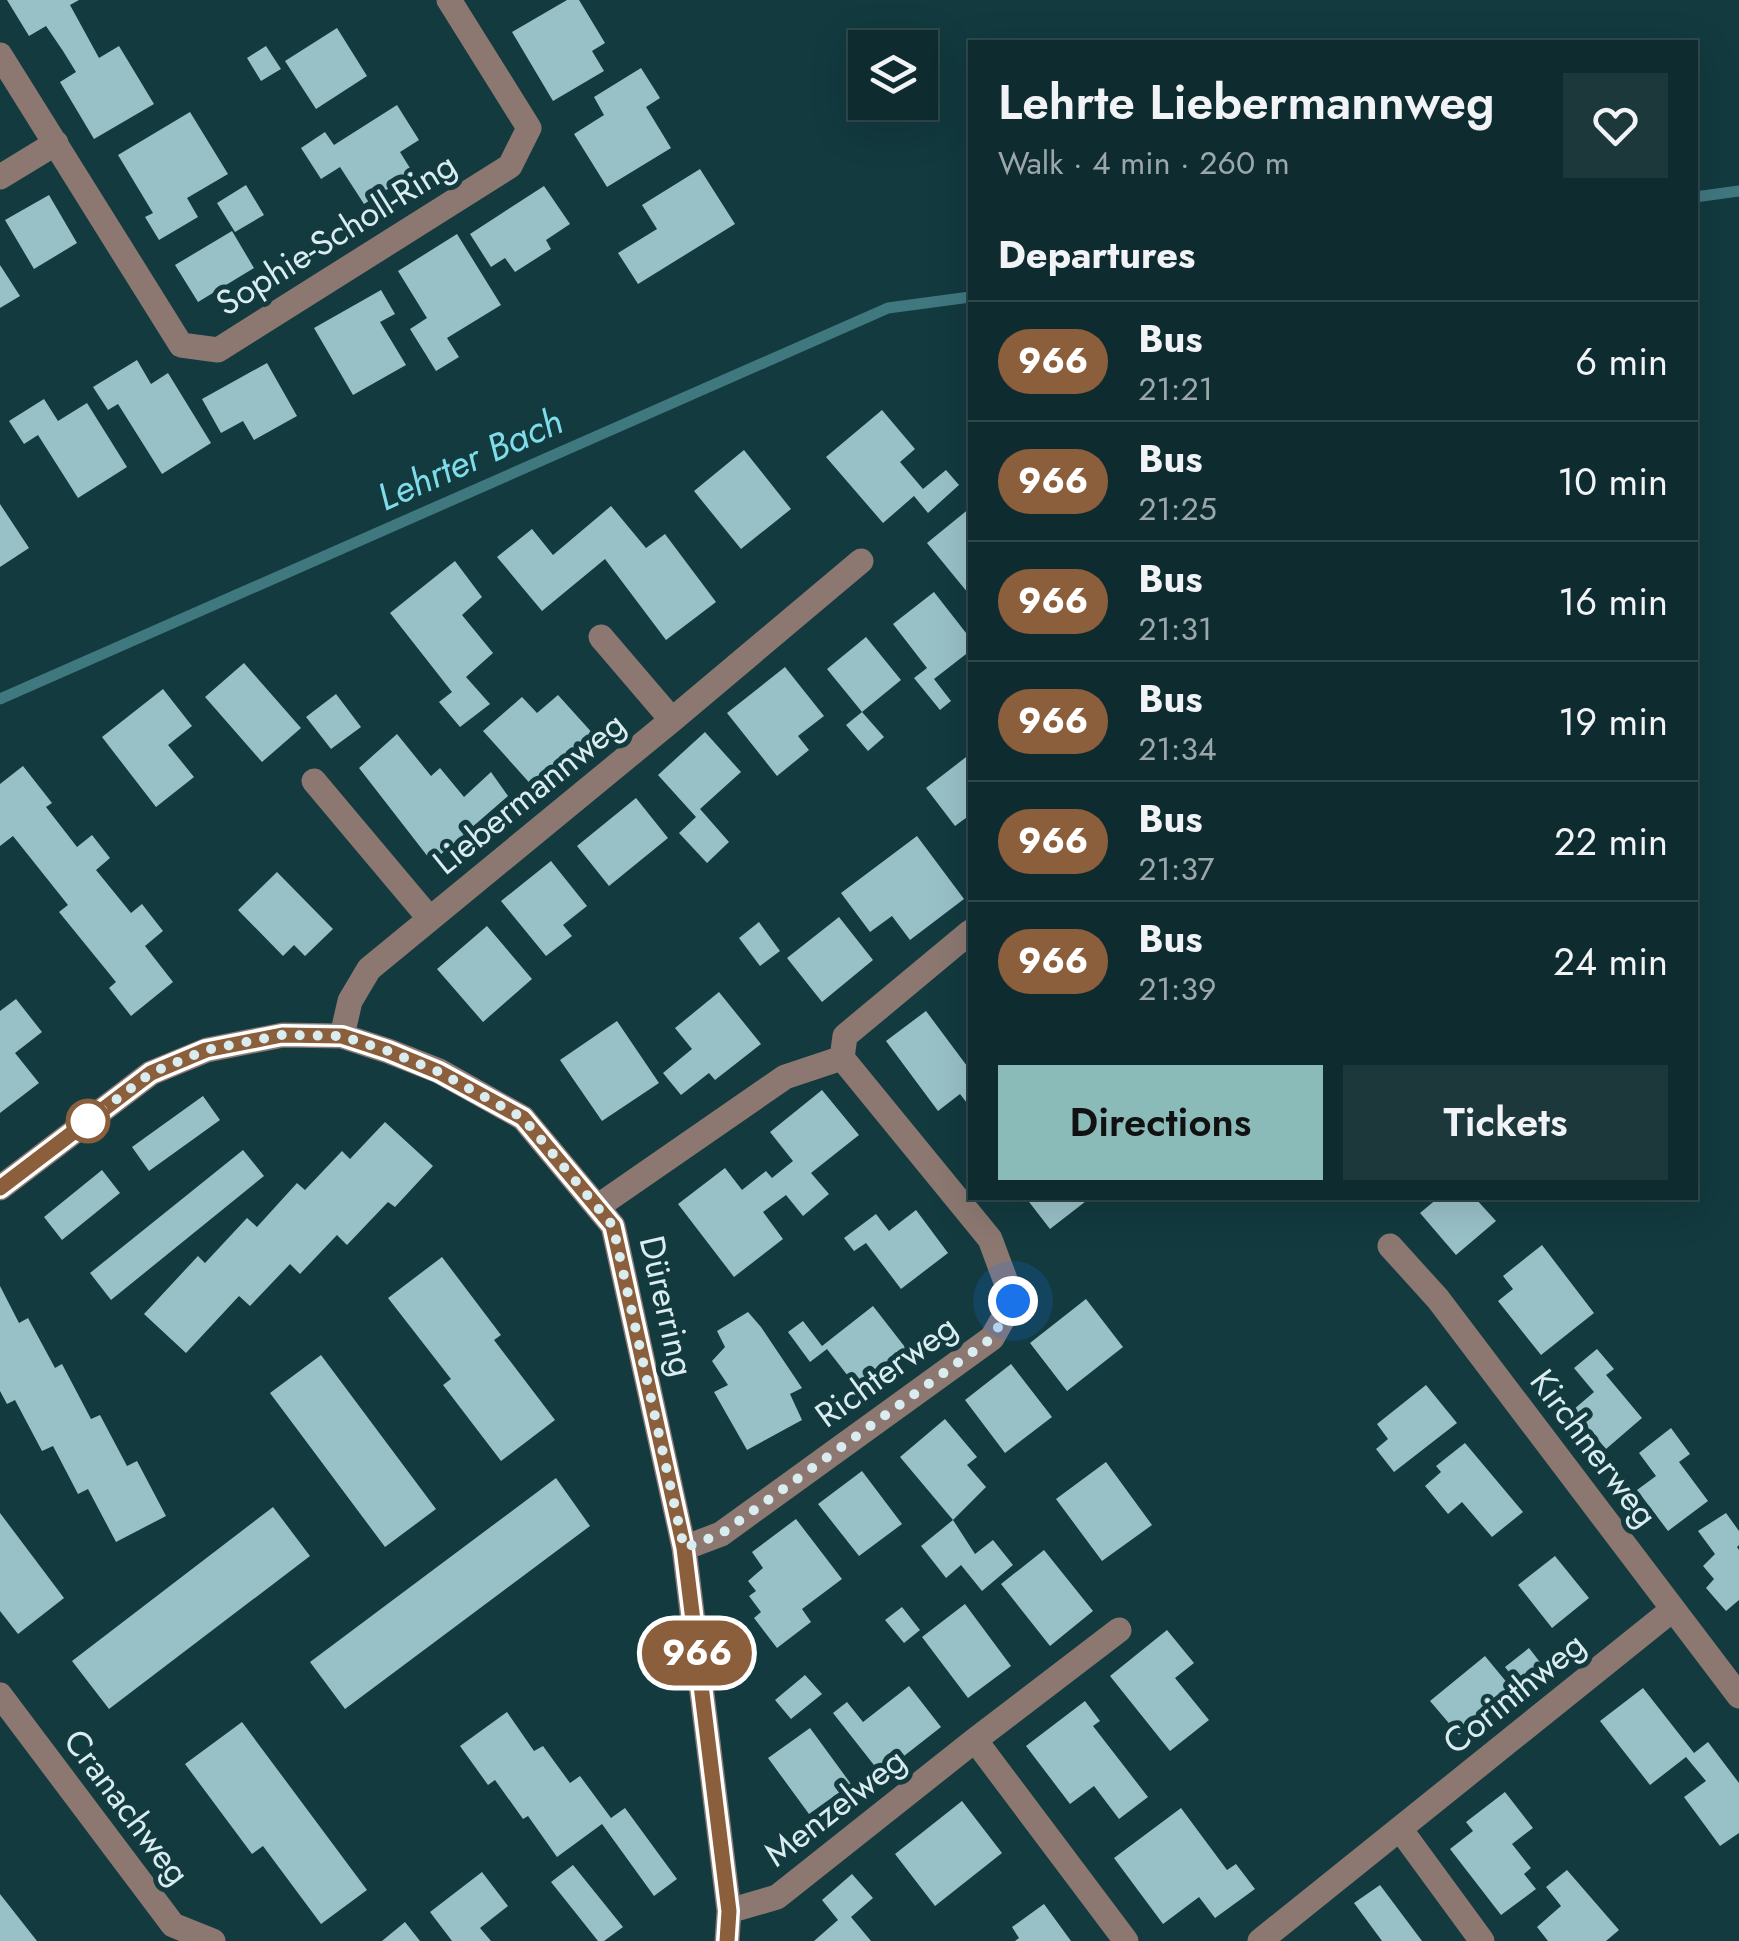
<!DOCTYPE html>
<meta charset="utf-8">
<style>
body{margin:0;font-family:Jost,sans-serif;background:#1c383b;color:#f1f3f6;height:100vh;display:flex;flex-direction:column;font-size:38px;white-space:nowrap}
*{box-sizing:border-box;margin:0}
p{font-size:32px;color:#9ba7aa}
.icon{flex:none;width:55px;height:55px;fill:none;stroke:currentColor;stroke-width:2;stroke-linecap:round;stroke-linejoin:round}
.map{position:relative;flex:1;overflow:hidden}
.panel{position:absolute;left:968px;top:40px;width:730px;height:1160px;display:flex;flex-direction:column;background:#0e2c2f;border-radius:0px;box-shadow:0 10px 40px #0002,0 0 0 2px #2e484b}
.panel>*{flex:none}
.badge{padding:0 20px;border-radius:32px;font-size:35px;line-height:65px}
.buttons{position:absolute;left:848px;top:30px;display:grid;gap:20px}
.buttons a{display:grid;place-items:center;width:90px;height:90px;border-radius:0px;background:#0e2c2f;box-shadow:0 10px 40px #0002,0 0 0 2px #2e484b;font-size:50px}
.you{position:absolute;width:50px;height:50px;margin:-25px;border:8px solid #fff;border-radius:50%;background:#1a73e8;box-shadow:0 0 0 15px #1a73e833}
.map>.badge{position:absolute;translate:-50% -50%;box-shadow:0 0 0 5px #fff}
h2{padding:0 30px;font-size:38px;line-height:90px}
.round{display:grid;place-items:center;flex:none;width:105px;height:105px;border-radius:0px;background:#1c383b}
.head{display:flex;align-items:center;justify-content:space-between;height:170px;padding:0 30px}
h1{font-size:48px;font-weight:600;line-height:75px}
.primary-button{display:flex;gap:20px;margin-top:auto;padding:20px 30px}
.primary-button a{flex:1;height:115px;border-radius:0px;background:#8bbbb9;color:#111;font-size:40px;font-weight:600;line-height:115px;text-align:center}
.primary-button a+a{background:#1c383b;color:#f1f3f6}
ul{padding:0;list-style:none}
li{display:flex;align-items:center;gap:30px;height:120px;padding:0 30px;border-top:2px solid #2e484b}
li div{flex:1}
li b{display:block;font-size:38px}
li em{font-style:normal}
li .badge{min-width:110px;font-weight:700;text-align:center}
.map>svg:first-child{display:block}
</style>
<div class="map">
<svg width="1739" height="1941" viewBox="0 0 1739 1941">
<rect width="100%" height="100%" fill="#123a3f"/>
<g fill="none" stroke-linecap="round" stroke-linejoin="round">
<!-- stream -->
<path stroke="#407880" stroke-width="11" d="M1695 197 1739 191
M0 699 888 308 970 297"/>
</g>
<!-- building -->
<path fill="#98c1c7" d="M7 0H79L70 5 99 58 119 46 154 104 94 139 60 82 76 72 63 51 46 26 29 36Z
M567 0H579L605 43 592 51 604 71 553 101 512 32Z
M337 28 367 76 316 109 285 61Z
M266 46 281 69 261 81 247 58Z
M641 68 660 98 646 107 671 148 607 187 574 134 604 115 594 97Z
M397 105 419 140 400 152 413 173 364 204 340 167 321 179 301 148 325 132 334 145Z
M190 112 228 174 187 198 198 217 159 240 145 217 153 213 118 155Z
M700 169 735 224 638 284 618 253 657 229 642 205Z
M246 185 264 215 235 232 217 203Z
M544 186 570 224 546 240 551 249 515 272 505 258 491 267 470 234Z
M49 195 77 243 34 269 5 220Z
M232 231 254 268 198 302 175 265Z
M457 234 501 305 447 338 459 357 436 371 410 329 427 318 398 271Z
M0 265 20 296 0 308Z
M381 290 395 314 380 322 406 365 353 395 314 328Z
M137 360 151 384 168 373 211 443 162 474 118 404 108 410 93 387Z
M267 363 297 416 254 440 243 421 221 433 202 399Z
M44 399 58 421 87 403 127 467 78 498 38 435 24 444 9 421Z
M882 410 915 449 900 462 923 489 946 470 959 485 928 513 914 496 883 523 826 457Z
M744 450 791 509 741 549 694 491Z
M0 504 29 548 0 567Z
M611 506 646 548 665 534 716 602 666 640 605 559 542 611 497 557 532 529 553 555Z
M970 508V591L968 593 927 543Z
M455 561 482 597 462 615 493 653 466 677 490 704 460 727 439 702 452 692 390 613Z
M934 592 970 638V651L934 679 951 701 940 710 914 678 927 668 893 624Z
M866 637 901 680 862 712 827 669Z
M244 663 301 728 262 762 205 697Z
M785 667 824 716 798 736 809 750 777 776 727 713Z
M163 689 192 726 168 745 194 777 156 807 102 737Z
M336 694 361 727 331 749 306 717Z
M558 695 595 736 535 789 483 731 522 697 537 713Z
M862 712 884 737 868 751 846 725Z
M705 732 741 772 700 809 729 842 707 863 679 833 696 817 658 775Z
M397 734 431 776 440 768 464 797 491 772 508 796 432 862 359 768Z
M970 754V815L955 826 926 788Z
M23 766 52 803 46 807 77 847 92 835 110 858 96 870 131 913 142 904 163 931 145 946 173 982 131 1016 109 988 116 982 59 912 68 905 13 836 0 846V784Z
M636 798 668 838 609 886 577 846Z
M917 836 964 899 910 940 892 916 870 932 841 893Z
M551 861 587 906 563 925 572 936 546 956 501 901Z
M277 872 333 929 305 956 294 945 283 956 238 910Z
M839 917 873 960 822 1002 787 958Z
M759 922 780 951 760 966 739 938Z
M487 926 532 979 483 1022 437 969Z
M719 992 761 1044 715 1080 709 1073 681 1095 663 1073 692 1049 675 1028Z
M16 999 42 1032 15 1053 39 1083 0 1113V1011Z
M926 1011 970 1070V1107L960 1094 938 1111 886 1041Z
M617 1021 659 1083 602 1121 560 1060Z
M822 1090 859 1135 811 1173 829 1194 803 1216 786 1195 763 1212 783 1239 734 1277 678 1204 725 1168 742 1190 766 1171 772 1178 793 1161 770 1132Z
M203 1096 220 1120 149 1171 132 1147Z
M385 1122 433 1166 395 1207 388 1202 347 1245 337 1235 300 1274 290 1264 250 1306 239 1296 186 1353 144 1314 198 1256 205 1263 247 1218 257 1227 297 1183 305 1190 342 1151 350 1159Z
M243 1150 264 1176 111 1300 90 1273Z
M102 1170 120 1193 62 1240 44 1217Z
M1026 1198H1090L1050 1229Z
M1438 1198H1475L1496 1221 1456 1255 1420 1213Z
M916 1210 948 1253 901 1289 866 1243 854 1251 844 1238 876 1214 889 1231Z
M1542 1245 1594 1313 1541 1355 1498 1301 1513 1289 1503 1276Z
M442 1257 501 1335 494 1340 555 1420 501 1461 443 1385 451 1379 388 1298Z
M0 1286 19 1323 28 1318 55 1368 62 1364 91 1419 100 1415 127 1466 137 1461 166 1516 116 1542 88 1489 78 1494 53 1446 42 1451 15 1400 7 1404 0 1391Z
M1086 1299 1123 1347 1067 1391 1030 1343Z
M873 1306 908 1351 858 1389 827 1349 810 1362 788 1332 803 1321 822 1346Z
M748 1312 761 1327 802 1388 790 1394 802 1420 747 1450 714 1392 728 1385 712 1361 725 1347 717 1331Z
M1597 1349 1614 1369 1606 1375 1642 1418 1606 1449 1573 1410 1594 1392 1574 1368Z
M321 1355 436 1509 385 1547 270 1393Z
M1011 1364 1052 1417 1005 1453 965 1400Z
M1426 1385 1457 1423 1394 1472 1376 1449 1388 1439 1377 1424Z
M945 1419 977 1457 967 1465 986 1487 953 1520 900 1457Z
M1671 1428 1690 1454 1679 1462 1708 1501 1668 1531 1637 1490 1656 1476 1639 1453Z
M1465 1443 1523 1512 1492 1537 1462 1502 1448 1514 1425 1486 1441 1472 1436 1466Z
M1106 1462 1152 1525 1102 1561 1056 1499Z
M862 1471 902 1524 859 1556 818 1504Z
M556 1478 590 1526 345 1709 310 1662Z
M273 1507 310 1556 109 1709 72 1661Z
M0 1513 64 1598 18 1634 0 1611Z
M1726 1513 1739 1531V1545L1737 1547 1739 1550V1600L1726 1611 1706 1588 1714 1579 1703 1566 1715 1554 1698 1531Z
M796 1519 842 1579 802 1609 811 1622 777 1648 754 1618 761 1612 749 1596 756 1591 748 1581 763 1568 752 1552Z
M953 1520 975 1554 993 1540 1013 1565 982 1591 961 1565 946 1578 921 1546Z
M1044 1550 1093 1611 1050 1646 1001 1584Z
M1555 1556 1589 1598 1552 1628 1518 1585Z
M965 1604 1011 1666 968 1698 922 1637Z
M902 1607 920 1630 904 1643 885 1620Z
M1167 1630 1194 1663 1175 1678 1209 1720 1170 1751 1110 1676Z
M1529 1648 1546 1670 1522 1689 1505 1667Z
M1485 1656 1513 1690 1459 1735 1430 1701Z
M805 1675 822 1694 791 1719 775 1700Z
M909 1686 941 1727 881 1774 833 1713 847 1702 863 1722Z
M1643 1688 1694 1753 1708 1742 1739 1783V1833L1720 1846 1684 1797 1706 1781 1686 1757 1650 1785 1600 1721Z
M1085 1701 1100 1721 1093 1726 1148 1797 1119 1819 1094 1786 1070 1804 1026 1746Z
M507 1712 534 1751 543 1746 570 1783 580 1776 611 1818 625 1808 677 1879 654 1896 602 1824 557 1857 528 1816 523 1819 495 1780 488 1785 460 1746Z
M242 1722 367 1890 321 1924 263 1846 252 1854 185 1764Z
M810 1728 851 1784 809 1814 768 1758Z
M1505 1792 1533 1828 1512 1844 1531 1868 1524 1874 1536 1889 1501 1915 1450 1849 1473 1831 1466 1822Z
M962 1801 1002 1853 935 1906 895 1854Z
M1181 1808 1227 1870 1236 1864 1255 1889 1215 1918 1199 1897 1163 1924 1114 1858Z
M573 1865 623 1927 604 1941H598L551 1882Z
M1567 1870 1619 1930 1606 1941H1548L1537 1927 1561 1906 1546 1887Z
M482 1872 508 1906 480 1928 491 1941H452L430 1912Z
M852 1874 873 1898 851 1917 871 1941H814L838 1920 822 1900Z
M1380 1885 1422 1941H1382L1354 1903Z
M0 1894 37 1941H0Z
M1044 1904 1071 1941H1015L1019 1938 1012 1927Z
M405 1922 420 1941H382Z"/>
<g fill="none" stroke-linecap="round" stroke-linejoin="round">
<!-- minor -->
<path stroke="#8c7871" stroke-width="25" d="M0 55 181 345 218 350 510 166 529 128 449 0
M0 177 56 143
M601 637 672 720
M314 781 430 919
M342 1036 350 1001 369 969 672 720 861 561
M842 1058 845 1036 970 932
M0 1188 151 1073 207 1050 283 1035 342 1036 388 1051 439 1071 523 1118 613 1226 684 1548 729 1911 727 1941
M597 1207 785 1077 842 1058 990 1239 1013 1301 992 1338 721 1534 684 1548
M1390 1246 1438 1299 1739 1696
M0 1695 173 1925 213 1941
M975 1740 1126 1941
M1400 1829 1482 1941
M729 1911 777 1897 975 1740 1119 1630
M1260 1941 1672 1610"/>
</g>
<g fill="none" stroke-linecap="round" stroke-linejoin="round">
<!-- line casing -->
<g stroke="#fff" stroke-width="22">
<path id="line" d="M0 1188 151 1073 206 1050 282 1035 342 1036 388 1051 439 1072 523 1118 613 1226 684 1548 729 1911 727 1941"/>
</g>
<!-- line -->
<use href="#line" stroke="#8b5e3c" stroke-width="15"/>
<!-- walk -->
<path stroke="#d9edf0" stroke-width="10" stroke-dasharray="0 18" d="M88 1121 151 1073 206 1050 282 1035 342 1036 388 1051 439 1072 523 1118 613 1226 684 1548 721 1534 992 1338 1013 1301"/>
</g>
<!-- markers -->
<circle fill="#fff" stroke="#8b5e3c" stroke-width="5" cx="88" cy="1121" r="20"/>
<g text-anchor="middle" stroke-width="10" stroke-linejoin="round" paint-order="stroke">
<!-- street labels -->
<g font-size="35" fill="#d9edf0" stroke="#123a3f">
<text transform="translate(336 234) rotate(-32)" y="12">Sophie-Scholl-Ring</text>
<text transform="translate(529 793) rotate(-39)" y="12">Liebermannweg</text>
<text transform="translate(667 1306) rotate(77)" y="12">Dürerring</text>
<text transform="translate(886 1371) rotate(-36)" y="12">Richterweg</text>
<text transform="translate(1594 1448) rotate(53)" y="12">Kirchnerweg</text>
<text transform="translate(1514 1693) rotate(-39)" y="12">Corinthweg</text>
<text transform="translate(127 1807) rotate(53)" y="12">Cranachweg</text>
<text transform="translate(835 1807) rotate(-38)" y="12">Menzelweg</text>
</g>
<!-- water labels -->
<g font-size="38" font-style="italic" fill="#7fdce9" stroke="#123a3f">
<text transform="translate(470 459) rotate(-24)" y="13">Lehrter Bach</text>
</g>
</g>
</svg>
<div class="buttons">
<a><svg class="icon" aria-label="layers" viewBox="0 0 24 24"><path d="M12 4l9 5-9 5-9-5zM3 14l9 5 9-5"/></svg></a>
</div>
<div class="you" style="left:1013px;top:1301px"></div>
<b class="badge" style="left:697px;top:1653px;background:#8b5e3c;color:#fff">966</b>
<section class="panel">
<div class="head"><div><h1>Lehrte Liebermannweg</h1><p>Walk · 4 min · 260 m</p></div><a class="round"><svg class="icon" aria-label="heart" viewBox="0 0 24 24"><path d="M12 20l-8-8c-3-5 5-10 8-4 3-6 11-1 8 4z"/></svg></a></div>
<h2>Departures</h2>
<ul>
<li><span class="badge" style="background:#8b5e3c;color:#fff">966</span><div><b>Bus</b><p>21:21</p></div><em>6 min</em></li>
<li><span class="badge" style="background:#8b5e3c;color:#fff">966</span><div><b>Bus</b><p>21:25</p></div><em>10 min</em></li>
<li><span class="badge" style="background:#8b5e3c;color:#fff">966</span><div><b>Bus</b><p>21:31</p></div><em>16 min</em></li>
<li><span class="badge" style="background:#8b5e3c;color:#fff">966</span><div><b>Bus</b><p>21:34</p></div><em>19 min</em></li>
<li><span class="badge" style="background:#8b5e3c;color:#fff">966</span><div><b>Bus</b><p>21:37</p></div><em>22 min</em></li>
<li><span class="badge" style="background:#8b5e3c;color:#fff">966</span><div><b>Bus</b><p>21:39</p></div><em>24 min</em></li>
</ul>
<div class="primary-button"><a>Directions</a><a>Tickets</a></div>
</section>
</div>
